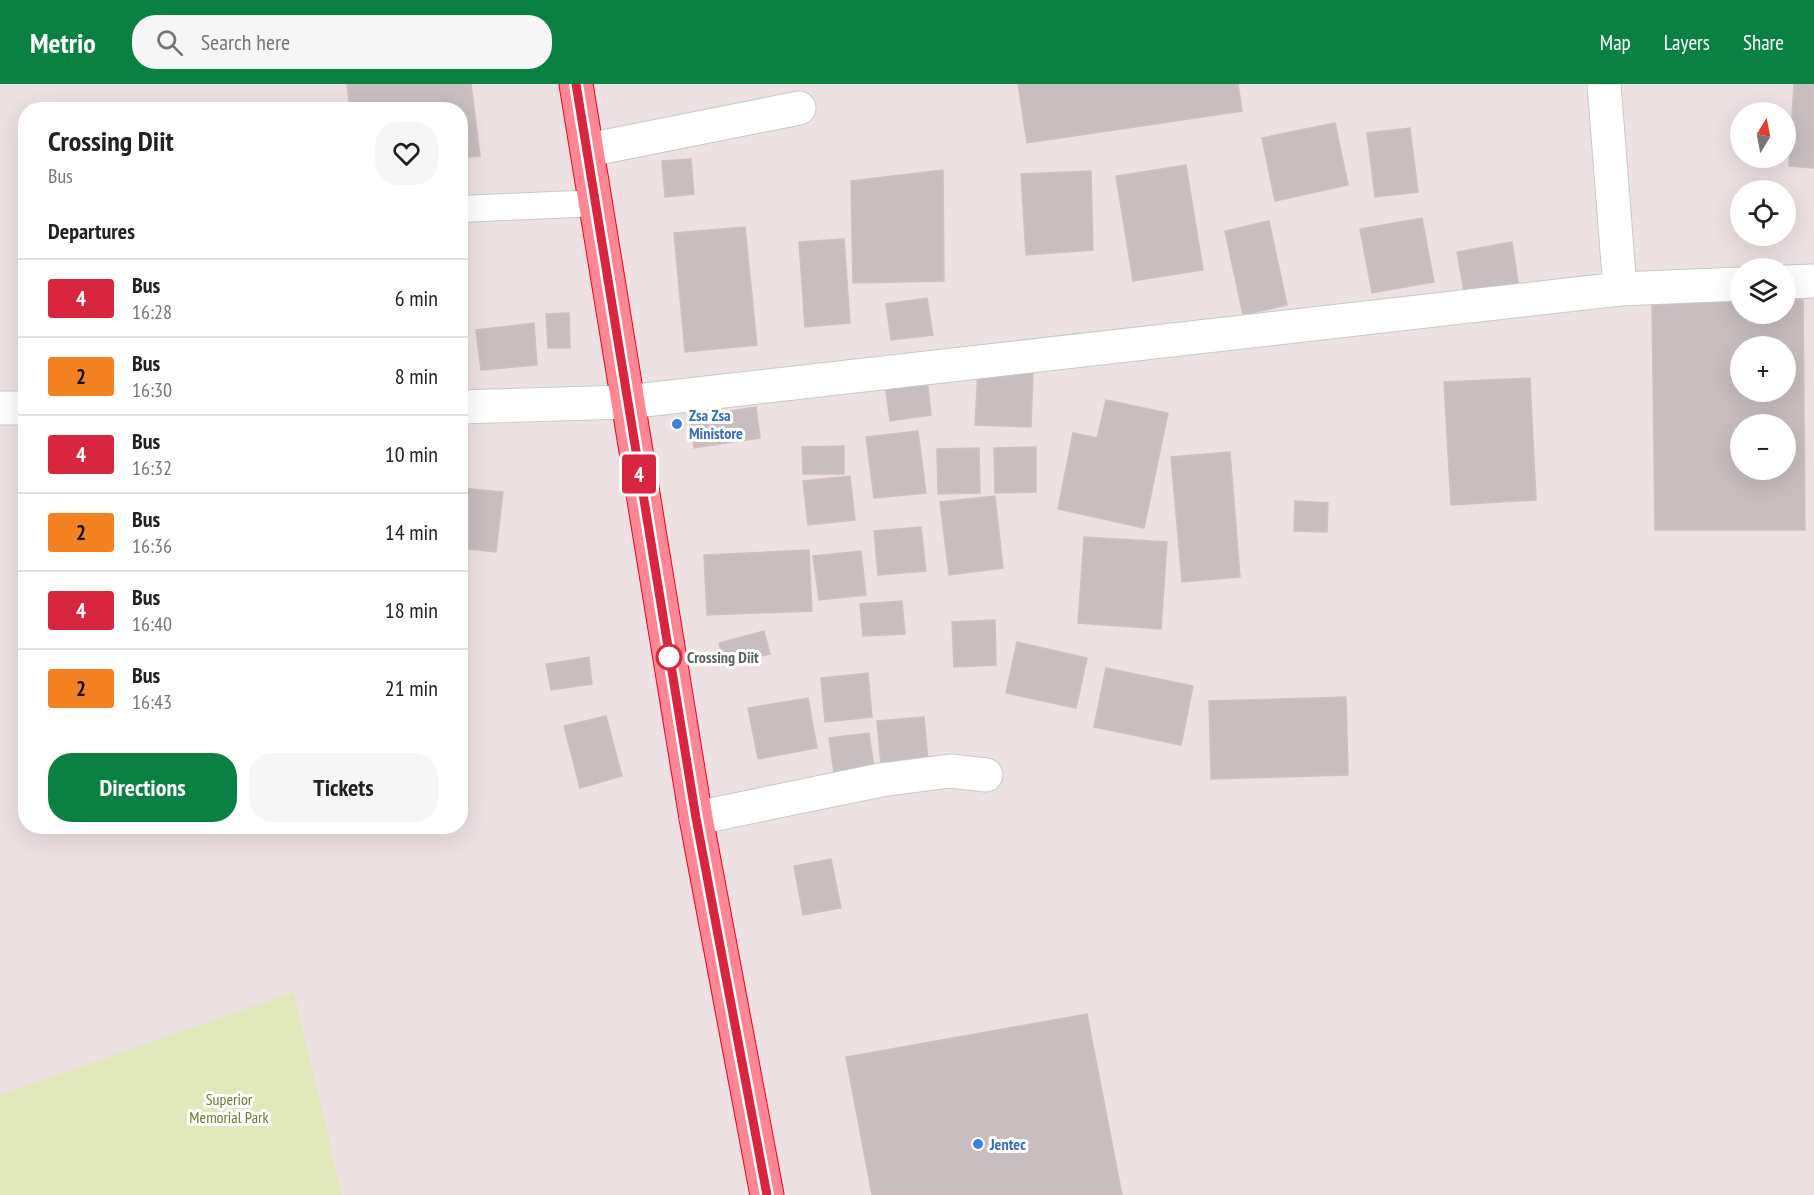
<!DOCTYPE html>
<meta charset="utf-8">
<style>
body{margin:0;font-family:"PT Sans Narrow",sans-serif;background:#f6f6f6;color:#222;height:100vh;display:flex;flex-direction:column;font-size:22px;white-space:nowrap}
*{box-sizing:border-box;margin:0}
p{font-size:20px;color:#767676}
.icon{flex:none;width:33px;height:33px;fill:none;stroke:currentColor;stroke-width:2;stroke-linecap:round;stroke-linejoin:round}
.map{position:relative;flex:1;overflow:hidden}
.details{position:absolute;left:18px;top:18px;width:450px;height:732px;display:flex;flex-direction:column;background:#fff;border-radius:24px;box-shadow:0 6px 24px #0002}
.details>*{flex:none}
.badge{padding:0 12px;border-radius:4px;font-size:21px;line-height:39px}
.needle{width:39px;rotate:10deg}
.tools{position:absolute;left:1730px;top:18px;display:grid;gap:12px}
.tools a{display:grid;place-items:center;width:66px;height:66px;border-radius:50%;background:#fff;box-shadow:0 6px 24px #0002;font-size:30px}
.map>.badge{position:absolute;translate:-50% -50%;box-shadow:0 0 0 3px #fff}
h2{padding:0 30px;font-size:22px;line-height:54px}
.round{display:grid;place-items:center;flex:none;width:63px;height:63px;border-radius:24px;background:#f6f6f6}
.summary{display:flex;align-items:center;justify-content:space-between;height:102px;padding:0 30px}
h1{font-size:28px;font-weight:800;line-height:45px}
.cta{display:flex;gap:12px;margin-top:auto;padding:12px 30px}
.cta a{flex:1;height:69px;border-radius:24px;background:#0b8043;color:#fff;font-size:24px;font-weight:800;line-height:69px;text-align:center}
.cta a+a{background:#f6f6f6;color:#222}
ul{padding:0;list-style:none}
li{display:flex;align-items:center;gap:18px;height:78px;padding:0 30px;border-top:2px solid #e0e0e0}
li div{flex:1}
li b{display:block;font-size:22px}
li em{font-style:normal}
li .badge{min-width:66px;font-weight:700;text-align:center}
header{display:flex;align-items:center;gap:36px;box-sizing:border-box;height:84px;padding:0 30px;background:#0b8043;color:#fff}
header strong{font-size:28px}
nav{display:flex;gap:33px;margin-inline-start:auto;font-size:21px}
.search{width:420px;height:54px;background:#f6f6f6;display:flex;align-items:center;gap:15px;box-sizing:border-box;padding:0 21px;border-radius:24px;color:#767676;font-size:22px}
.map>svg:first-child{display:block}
</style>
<header>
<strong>Metrio</strong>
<div class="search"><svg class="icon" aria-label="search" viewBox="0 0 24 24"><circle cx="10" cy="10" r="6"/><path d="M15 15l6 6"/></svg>Search here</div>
<nav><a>Map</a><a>Layers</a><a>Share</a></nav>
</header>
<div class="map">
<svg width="1814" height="1111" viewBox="0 0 1814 1111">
<rect width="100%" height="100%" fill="#eee1e1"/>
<!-- green -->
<path fill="#e1e8bb" d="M294 908 342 1111H0V1011Z"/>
<!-- building -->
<path fill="#c8bec0" stroke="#d3bfc2" stroke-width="1.5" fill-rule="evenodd" d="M347 0H471L480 72 460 74V26H350Z
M1018 0H1238L1242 27 1027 59Z
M1794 0H1814V84L1789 82Z
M1335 39 1348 101 1275 117 1262 54Z
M1410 44 1418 108 1375 113 1367 49Z
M691 75 694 110 665 113 662 77Z
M1186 81 1203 186 1133 197 1116 92Z
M943 86 944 197 853 199 851 97Z
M1091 87 1093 166 1026 171 1021 90Z
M1422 134 1434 198 1372 209 1360 145Z
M1269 137 1287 221 1243 231 1225 147Z
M745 143 757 261 685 268 674 149Z
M844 155 850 239 805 243 799 158Z
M1512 158 1519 204 1465 213 1457 168Z
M927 214 933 251 891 256 886 220Z
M1785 216H1803L1805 446H1655L1652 217H1740V230H1785ZM1740 262H1785V308H1740ZM1740 340H1785V386H1740Z
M569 229 570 264H548L546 230Z
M534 239 537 281 481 286 476 246Z
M978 286 1033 288 1031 343 975 341Z
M927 294 931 331 890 337 885 300Z
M1530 294 1536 416 1451 421 1444 298Z
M1106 316 1168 329 1144 444 1058 425 1073 349 1097 354Z
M756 323 760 354 694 364 689 333Z
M918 347 926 409 874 414 866 353Z
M844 362V390H803L802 363Z
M1036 363V408L995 409 994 364Z
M979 364 980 409 938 410 937 365Z
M1230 368 1240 493 1182 498 1171 373Z
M850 392 855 436 808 441 803 397Z
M460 404 503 408 496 468 460 464Z
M995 412 1003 484 949 491 940 418Z
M1295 417 1328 419 1327 448 1294 447Z
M921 443 926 487 878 491 874 447Z
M1084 453 1167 458 1161 545 1078 539Z
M809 466 812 527 707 531 704 471Z
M861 467 866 511 819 516 813 472Z
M902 517 905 550 863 552 860 520Z
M995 536 996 581 954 583 952 538Z
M764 547 770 570 725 581 719 559Z
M1017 558 1087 574 1076 624 1006 609Z
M589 573 592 600 551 606 546 580Z
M1106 584 1193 602 1181 661 1094 643Z
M868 589 872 633 825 638 821 594Z
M1346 613 1348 691 1211 695 1209 617Z
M808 614 817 664 758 675 748 624Z
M606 632 622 692 580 704 564 642Z
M924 633 928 676 881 681 877 637Z
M869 649 874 684 834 689 829 654Z
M831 775 841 824 803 831 794 782Z
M1087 930 1122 1111H872L846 973Z"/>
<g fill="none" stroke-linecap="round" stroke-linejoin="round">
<!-- lane casing -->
<g stroke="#c3cbc9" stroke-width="28">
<path id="lane" d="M460 125 597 119"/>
</g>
<!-- street casing -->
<g stroke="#c3cbc9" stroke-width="35">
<path id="street" d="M1604 0 1620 205
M588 66 799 24
M1785 198 1814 197
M627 318 1620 205 1740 200
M696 734 881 696 950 687 986 691"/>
</g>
<!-- secondary casing -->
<g stroke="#c4cfcc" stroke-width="35">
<path id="secondary" d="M460 323 627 318
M0 324H26"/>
</g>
<!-- highway casing -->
<g stroke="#ee0027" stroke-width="35">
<path id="highway" d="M576 0 696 734 767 1111"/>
</g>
<!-- lane -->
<use href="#lane" stroke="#fff" stroke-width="26"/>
<!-- street -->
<use href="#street" stroke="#fff" stroke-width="33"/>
<!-- secondary -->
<use href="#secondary" stroke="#fff" stroke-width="33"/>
<!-- highway -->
<use href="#highway" stroke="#ff8693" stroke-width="33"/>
</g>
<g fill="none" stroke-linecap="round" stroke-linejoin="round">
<!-- line casing -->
<g stroke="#fff" stroke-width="14">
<path id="line" d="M576 0 696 734 767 1111"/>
</g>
<!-- line -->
<use href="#line" stroke="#d7263d" stroke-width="9"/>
</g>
<!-- markers -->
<g fill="#3f7fe0" stroke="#fff" stroke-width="2">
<circle cx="677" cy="340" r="6"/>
<circle cx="978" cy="1060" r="6"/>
</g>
<circle fill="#fff" stroke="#d7263d" stroke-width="3" cx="669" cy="573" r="12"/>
<g text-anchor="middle" stroke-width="6" stroke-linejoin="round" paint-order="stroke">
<!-- shop labels -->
<g font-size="16" font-weight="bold" fill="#366cbe" stroke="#fff" text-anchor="start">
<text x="689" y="337">Zsa Zsa<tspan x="689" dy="18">Ministore</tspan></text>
<text x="990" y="1066">Jentec</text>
</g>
<!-- stop labels -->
<g font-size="16" font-weight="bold" fill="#596360" stroke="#fff" text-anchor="start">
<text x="687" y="579">Crossing Diit</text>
</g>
<!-- park labels -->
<g font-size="16" fill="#697a2b" stroke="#fff">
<text x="229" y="1021">Superior<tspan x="229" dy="18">Memorial Park</tspan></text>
</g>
</g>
</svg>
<div class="tools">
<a><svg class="needle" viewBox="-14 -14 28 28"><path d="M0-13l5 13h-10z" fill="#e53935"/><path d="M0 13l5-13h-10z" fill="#767676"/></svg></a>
<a><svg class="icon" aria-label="locate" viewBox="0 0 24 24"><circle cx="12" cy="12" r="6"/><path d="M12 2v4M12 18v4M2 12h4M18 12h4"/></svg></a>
<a><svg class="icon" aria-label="layers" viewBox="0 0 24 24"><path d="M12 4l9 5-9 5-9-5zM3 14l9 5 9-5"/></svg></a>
<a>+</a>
<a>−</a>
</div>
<b class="badge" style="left:639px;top:390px;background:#d7263d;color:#fff">4</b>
<section class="details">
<div class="summary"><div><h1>Crossing Diit</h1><p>Bus</p></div><a class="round"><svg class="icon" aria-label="heart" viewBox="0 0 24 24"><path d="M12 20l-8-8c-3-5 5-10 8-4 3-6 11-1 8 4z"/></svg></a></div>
<h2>Departures</h2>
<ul>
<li><span class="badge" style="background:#d7263d;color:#fff">4</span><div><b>Bus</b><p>16:28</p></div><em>6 min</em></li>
<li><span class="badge" style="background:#f58220;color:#111">2</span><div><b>Bus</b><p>16:30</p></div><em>8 min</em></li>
<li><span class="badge" style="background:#d7263d;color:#fff">4</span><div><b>Bus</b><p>16:32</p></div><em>10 min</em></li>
<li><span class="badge" style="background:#f58220;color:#111">2</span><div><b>Bus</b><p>16:36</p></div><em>14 min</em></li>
<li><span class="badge" style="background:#d7263d;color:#fff">4</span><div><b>Bus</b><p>16:40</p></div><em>18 min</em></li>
<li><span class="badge" style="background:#f58220;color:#111">2</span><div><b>Bus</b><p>16:43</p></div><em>21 min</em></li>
</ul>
<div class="cta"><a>Directions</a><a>Tickets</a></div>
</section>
</div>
